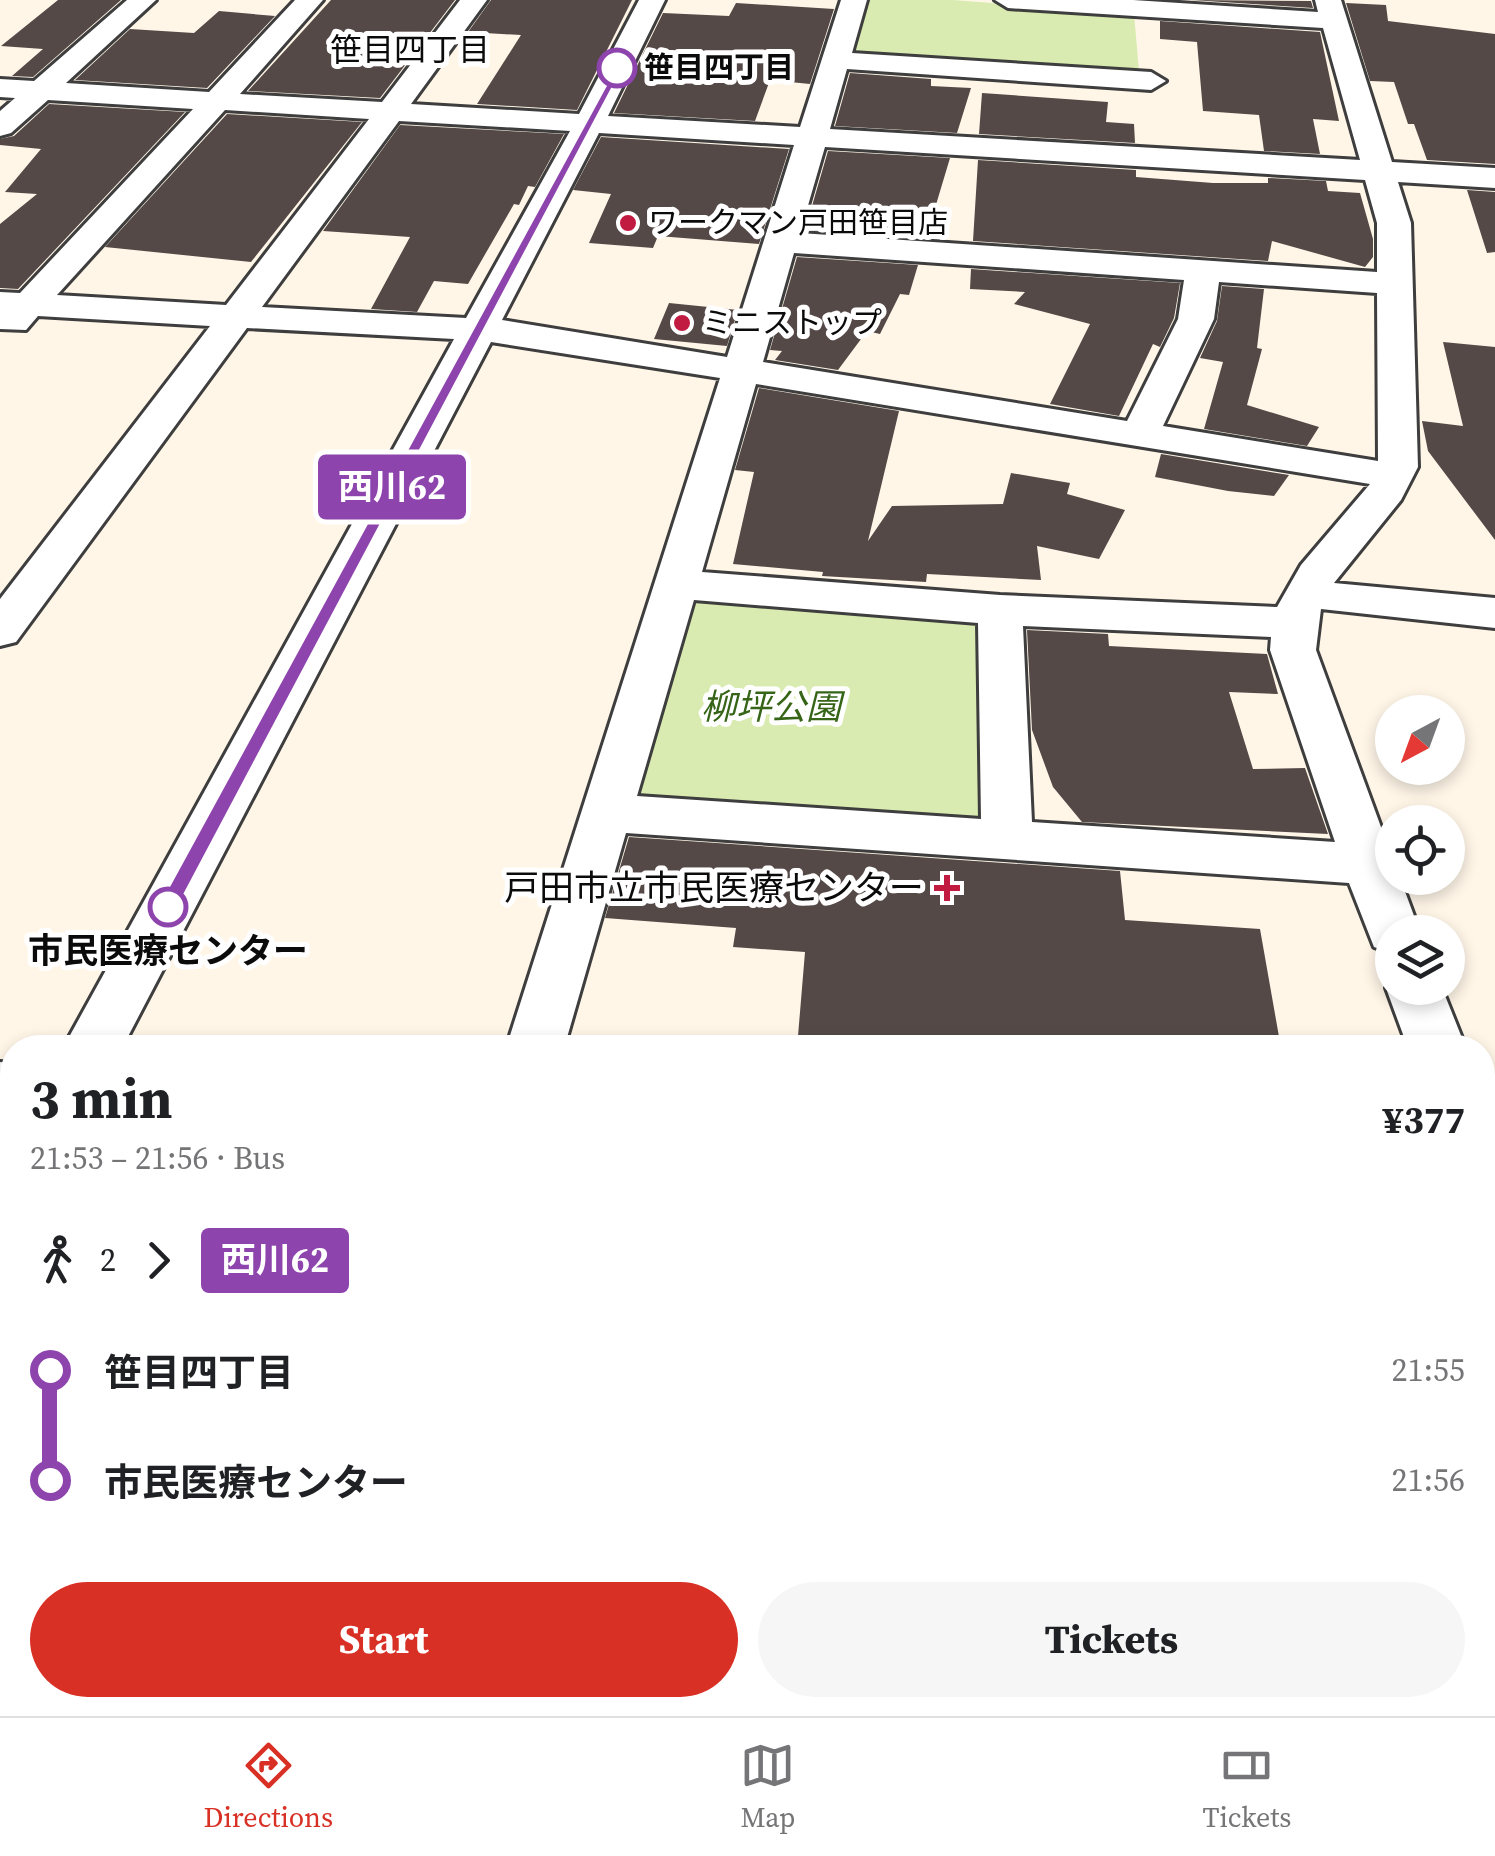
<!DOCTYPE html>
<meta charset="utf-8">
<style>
body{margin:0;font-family:"Source Serif 4","Noto Sans JP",serif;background:#f6f6f6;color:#202124;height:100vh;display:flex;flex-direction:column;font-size:38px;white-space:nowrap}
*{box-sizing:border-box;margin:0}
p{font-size:32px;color:#757577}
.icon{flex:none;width:55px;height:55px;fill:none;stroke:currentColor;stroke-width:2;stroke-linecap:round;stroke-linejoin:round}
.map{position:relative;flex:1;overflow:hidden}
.sheet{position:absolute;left:0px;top:1035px;width:1495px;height:682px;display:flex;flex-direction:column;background:#fff;border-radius:40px 40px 0 0;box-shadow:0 5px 15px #0003}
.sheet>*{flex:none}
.badge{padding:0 20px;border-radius:8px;font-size:35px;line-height:65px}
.needle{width:65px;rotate:221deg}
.controls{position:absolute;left:1375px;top:695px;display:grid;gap:20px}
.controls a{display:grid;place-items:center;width:90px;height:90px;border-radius:50%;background:#fff;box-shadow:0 5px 15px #0003;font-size:50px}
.map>.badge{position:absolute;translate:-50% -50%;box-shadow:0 0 0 5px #fff}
.legs{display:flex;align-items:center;gap:15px;height:110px;padding:0 30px;font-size:32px}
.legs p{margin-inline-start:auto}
.headline{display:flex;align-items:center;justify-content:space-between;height:170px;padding:0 30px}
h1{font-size:55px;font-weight:700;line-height:75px}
.action{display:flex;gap:20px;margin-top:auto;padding:20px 30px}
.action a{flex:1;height:115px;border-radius:60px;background:#d93025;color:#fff;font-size:40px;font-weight:700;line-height:115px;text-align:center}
.action a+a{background:#f6f6f6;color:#202124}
ul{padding:0 30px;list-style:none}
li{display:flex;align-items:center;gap:35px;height:110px;font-size:38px}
li i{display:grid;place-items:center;width:15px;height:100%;margin:0 12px;background:currentColor}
li i::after{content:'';width:25px;height:25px;margin:-12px;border:8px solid;border-radius:50%;background:#fff}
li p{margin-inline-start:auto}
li:first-child i{background:linear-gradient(#0000 50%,currentColor 0)}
li:last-child i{background:linear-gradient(currentColor 50%,#0000 0)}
.tab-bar{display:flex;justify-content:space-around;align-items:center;height:140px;border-top:2px solid #e0e0e0;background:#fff;font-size:28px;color:#757577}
.tab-bar a{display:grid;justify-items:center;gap:5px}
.tab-bar .selected{color:#d93025}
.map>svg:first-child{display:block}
</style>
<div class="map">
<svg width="1495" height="1716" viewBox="0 0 1495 1716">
<rect width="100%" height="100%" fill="#fff6e8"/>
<!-- green -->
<path fill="#d9ebb0" d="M865 0H953L1134 14 1139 71 1131 75 847 55Z
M692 598 980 623 982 825 630 800Z"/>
<!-- building -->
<path fill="#544946" d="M58 0H121L33 77 12 76 43 49 1 46Z
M331 0H455L380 98 248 91Z
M491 0H632L577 110 477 104 521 35 468 32Z
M1191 0 1311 1 1313 8Z
M736 3 834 9 810 84 770 80 755 121 614 113 663 13 729 16Z
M1346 3 1386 5 1388 21 1495 34V164L1427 160 1414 124H1408L1394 82 1370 81Z
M219 11 275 16 207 88 75 80 130 29 194 33Z
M1160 21 1320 32 1339 121 1313 119 1320 154 1264 151 1259 115 1203 111 1197 42 1160 39Z
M850 73 931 79V86L971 88 957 133 835 126Z
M982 93 1108 102 1106 122 1134 124 1135 143 979 134Z
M49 104 185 112 18 289 0 288V224L37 194 5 192 41 149 0 145V139L14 136Z
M227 114 362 122 251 262 105 247Z
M400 125 564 134 535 187 528 186 519 205 514 204 468 284 434 281 417 312 371 309 410 237 323 231Z
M601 137 789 149 759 244 658 236 653 248 589 243 611 194 573 190Z
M828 151 950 158 926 238 805 230Z
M978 160 1136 170V177L1213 183H1268V178L1326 181 1328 191 1360 193 1373 239V257L1365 267 1272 241 1268 261 973 241Z
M1467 190 1495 192V252L1487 253Z
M797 257 918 265 909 295 900 294 880 334 867 331 838 370 775 360 782 351 770 350Z
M971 269 1180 283 1174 318 1160 347 1153 344 1119 416 1050 404 1090 324 1014 304 1025 292 970 289Z
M1222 286 1264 289 1257 348 1262 349 1247 405 1319 427 1307 446 1204 429 1223 362 1200 358 1217 321Z
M669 303 738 310 727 346 654 339Z
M1443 342 1495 347V540L1428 451 1422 421 1463 426Z
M759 388 899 411 868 541 892 506 1003 504 1011 473 1070 483 1067 494 1125 510 1099 559 1037 546 1041 580 927 574 926 582 822 576 823 572 733 564 754 472 735 470Z
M1161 454 1289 475 1274 496 1228 491 1155 477Z
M1027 630 1108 634 1109 646 1267 654 1278 694 1229 692 1253 769 1305 768 1328 834 1082 822 1053 787 1032 730Z
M629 837 1120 871 1125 920 1260 929 1281 1048H797L805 952 733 947 736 928 605 918Z"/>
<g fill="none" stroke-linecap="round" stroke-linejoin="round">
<!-- minor casing -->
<g stroke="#3e3e3e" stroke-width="6">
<path id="minor" d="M127 0H156L66 83 209 92 295 0H323L240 94 382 102 460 0H487L411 104 579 114 639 0H665L608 116 800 127 841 0H867L852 53 1151 72 1166 81 1151 90 847 69 830 129 1360 160 1323 28 1008 8 995 0H1133L1318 12 1315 0H1341L1392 162 1495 168V188L1398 182 1411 223 1418 467 1401 500 1334 583 1495 598V628L1321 609 1316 650 1392 857V878H1400L1420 932H1392V953L1374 947 1349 883 626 833 564 1048H506L720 378 491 342 122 1048H63L454 339 247 328 16 642 0 646V599L210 326 38 316 26 330 0 329V292L20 293 193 109 48 100 11 133 0 136V111L15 98 0 97V79L34 81ZM225 110 369 119 226 305 57 295ZM399 121 570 131 466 318 262 307ZM599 133 794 145 727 357 502 320ZM825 147 1365 180 1377 223V272L800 233ZM794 253 1184 280 1178 319 1127 421 763 362ZM1219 282 1377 293 1378 461 1163 426 1214 319ZM756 384 1370 484 1301 565 1277 607 1000 595 702 572ZM694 600 978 623 981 819 637 796ZM1023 626 1271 637 1270 650 1335 842 1032 822Z
M1392 975V988H1442L1466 1048H1408L1386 988Z
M0 1062 12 1063V1113L0 1112Z
M1482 1143 1495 1147V1231L1482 1227Z
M12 1170V1246L0 1251V1174Z
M0 1471 12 1472V1544L0 1543Z
M1482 1626 1495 1627V1703L1482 1702Z"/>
</g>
<!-- minor -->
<use href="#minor" fill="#fff" fill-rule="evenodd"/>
</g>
<!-- line-1 -->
<path fill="#8e44ad" stroke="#fff" stroke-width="2.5" d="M617 65 623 68 175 912H161V901Z"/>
<!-- markers -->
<g fill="#fff" stroke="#8e44ad" stroke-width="5">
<circle cx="617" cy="68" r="18"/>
<circle cx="168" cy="907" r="18"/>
</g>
<g fill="#c21b41" stroke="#fff" stroke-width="4">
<circle cx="628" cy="223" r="10"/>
<circle cx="682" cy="323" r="10"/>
<path d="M942 873h10v10h10v10h-10v10h-10v-10h-10v-10h10z"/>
</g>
<g text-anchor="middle" stroke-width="10" stroke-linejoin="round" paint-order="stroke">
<!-- far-stop labels -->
<g font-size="30" font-weight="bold" fill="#0b0b0b" stroke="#fff" text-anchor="start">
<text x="644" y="78">笹目四丁目</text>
</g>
<!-- far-poi labels -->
<g font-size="30" fill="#0b0b0b" stroke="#fff" text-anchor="start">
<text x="648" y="233">ワークマン戸田笹目店</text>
<text x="702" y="333">ミニストップ</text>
</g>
<!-- far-neighbourhood labels -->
<g font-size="32" fill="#0b0b0b" stroke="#fff">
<text x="410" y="61">笹目四丁目</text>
</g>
<!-- park labels -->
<g font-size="35" font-style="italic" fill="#366518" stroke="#fff">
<text x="771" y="719">柳坪公園</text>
</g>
<!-- poi labels -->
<g font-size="35" fill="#0b0b0b" stroke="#fff" text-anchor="end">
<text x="924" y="900">戸田市立市民医療センター</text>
</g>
<!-- stop labels -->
<g font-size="35" font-weight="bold" fill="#0b0b0b" stroke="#fff">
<text x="168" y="963">市民医療センター</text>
</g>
</g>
</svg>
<div class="controls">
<a><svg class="needle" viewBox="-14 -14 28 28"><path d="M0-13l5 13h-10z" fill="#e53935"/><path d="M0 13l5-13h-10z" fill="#757577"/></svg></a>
<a><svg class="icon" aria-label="locate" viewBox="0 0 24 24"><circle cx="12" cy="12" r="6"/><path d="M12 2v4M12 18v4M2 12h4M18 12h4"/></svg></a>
<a><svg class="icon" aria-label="layers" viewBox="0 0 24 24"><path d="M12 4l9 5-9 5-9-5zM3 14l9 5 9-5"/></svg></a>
</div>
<b class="badge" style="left:392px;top:487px;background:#8e44ad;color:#fff">西川62</b>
<section class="sheet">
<div class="headline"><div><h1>3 min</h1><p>21:53 – 21:56 · Bus</p></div><b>¥377</b></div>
<div class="legs"><svg class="icon" aria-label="walk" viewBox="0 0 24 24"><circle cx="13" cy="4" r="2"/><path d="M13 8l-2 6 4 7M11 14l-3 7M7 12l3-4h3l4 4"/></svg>2<svg class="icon" aria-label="forward" viewBox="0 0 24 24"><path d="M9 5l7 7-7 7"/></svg><b class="badge" style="background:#8e44ad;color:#fff">西川62</b></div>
<ul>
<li><i style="color:#8e44ad"></i><b>笹目四丁目</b><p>21:55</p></li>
<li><i style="color:#8e44ad"></i><b>市民医療センター</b><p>21:56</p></li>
</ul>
<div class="action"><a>Start</a><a>Tickets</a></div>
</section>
</div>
<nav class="tab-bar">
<a class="selected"><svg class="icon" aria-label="directions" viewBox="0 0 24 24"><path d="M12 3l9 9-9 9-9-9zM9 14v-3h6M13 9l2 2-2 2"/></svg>Directions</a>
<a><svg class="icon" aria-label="map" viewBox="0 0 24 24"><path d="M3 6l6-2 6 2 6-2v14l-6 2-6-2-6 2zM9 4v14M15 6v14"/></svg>Map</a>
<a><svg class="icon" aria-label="tickets" viewBox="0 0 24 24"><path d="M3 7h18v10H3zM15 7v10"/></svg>Tickets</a>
</nav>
